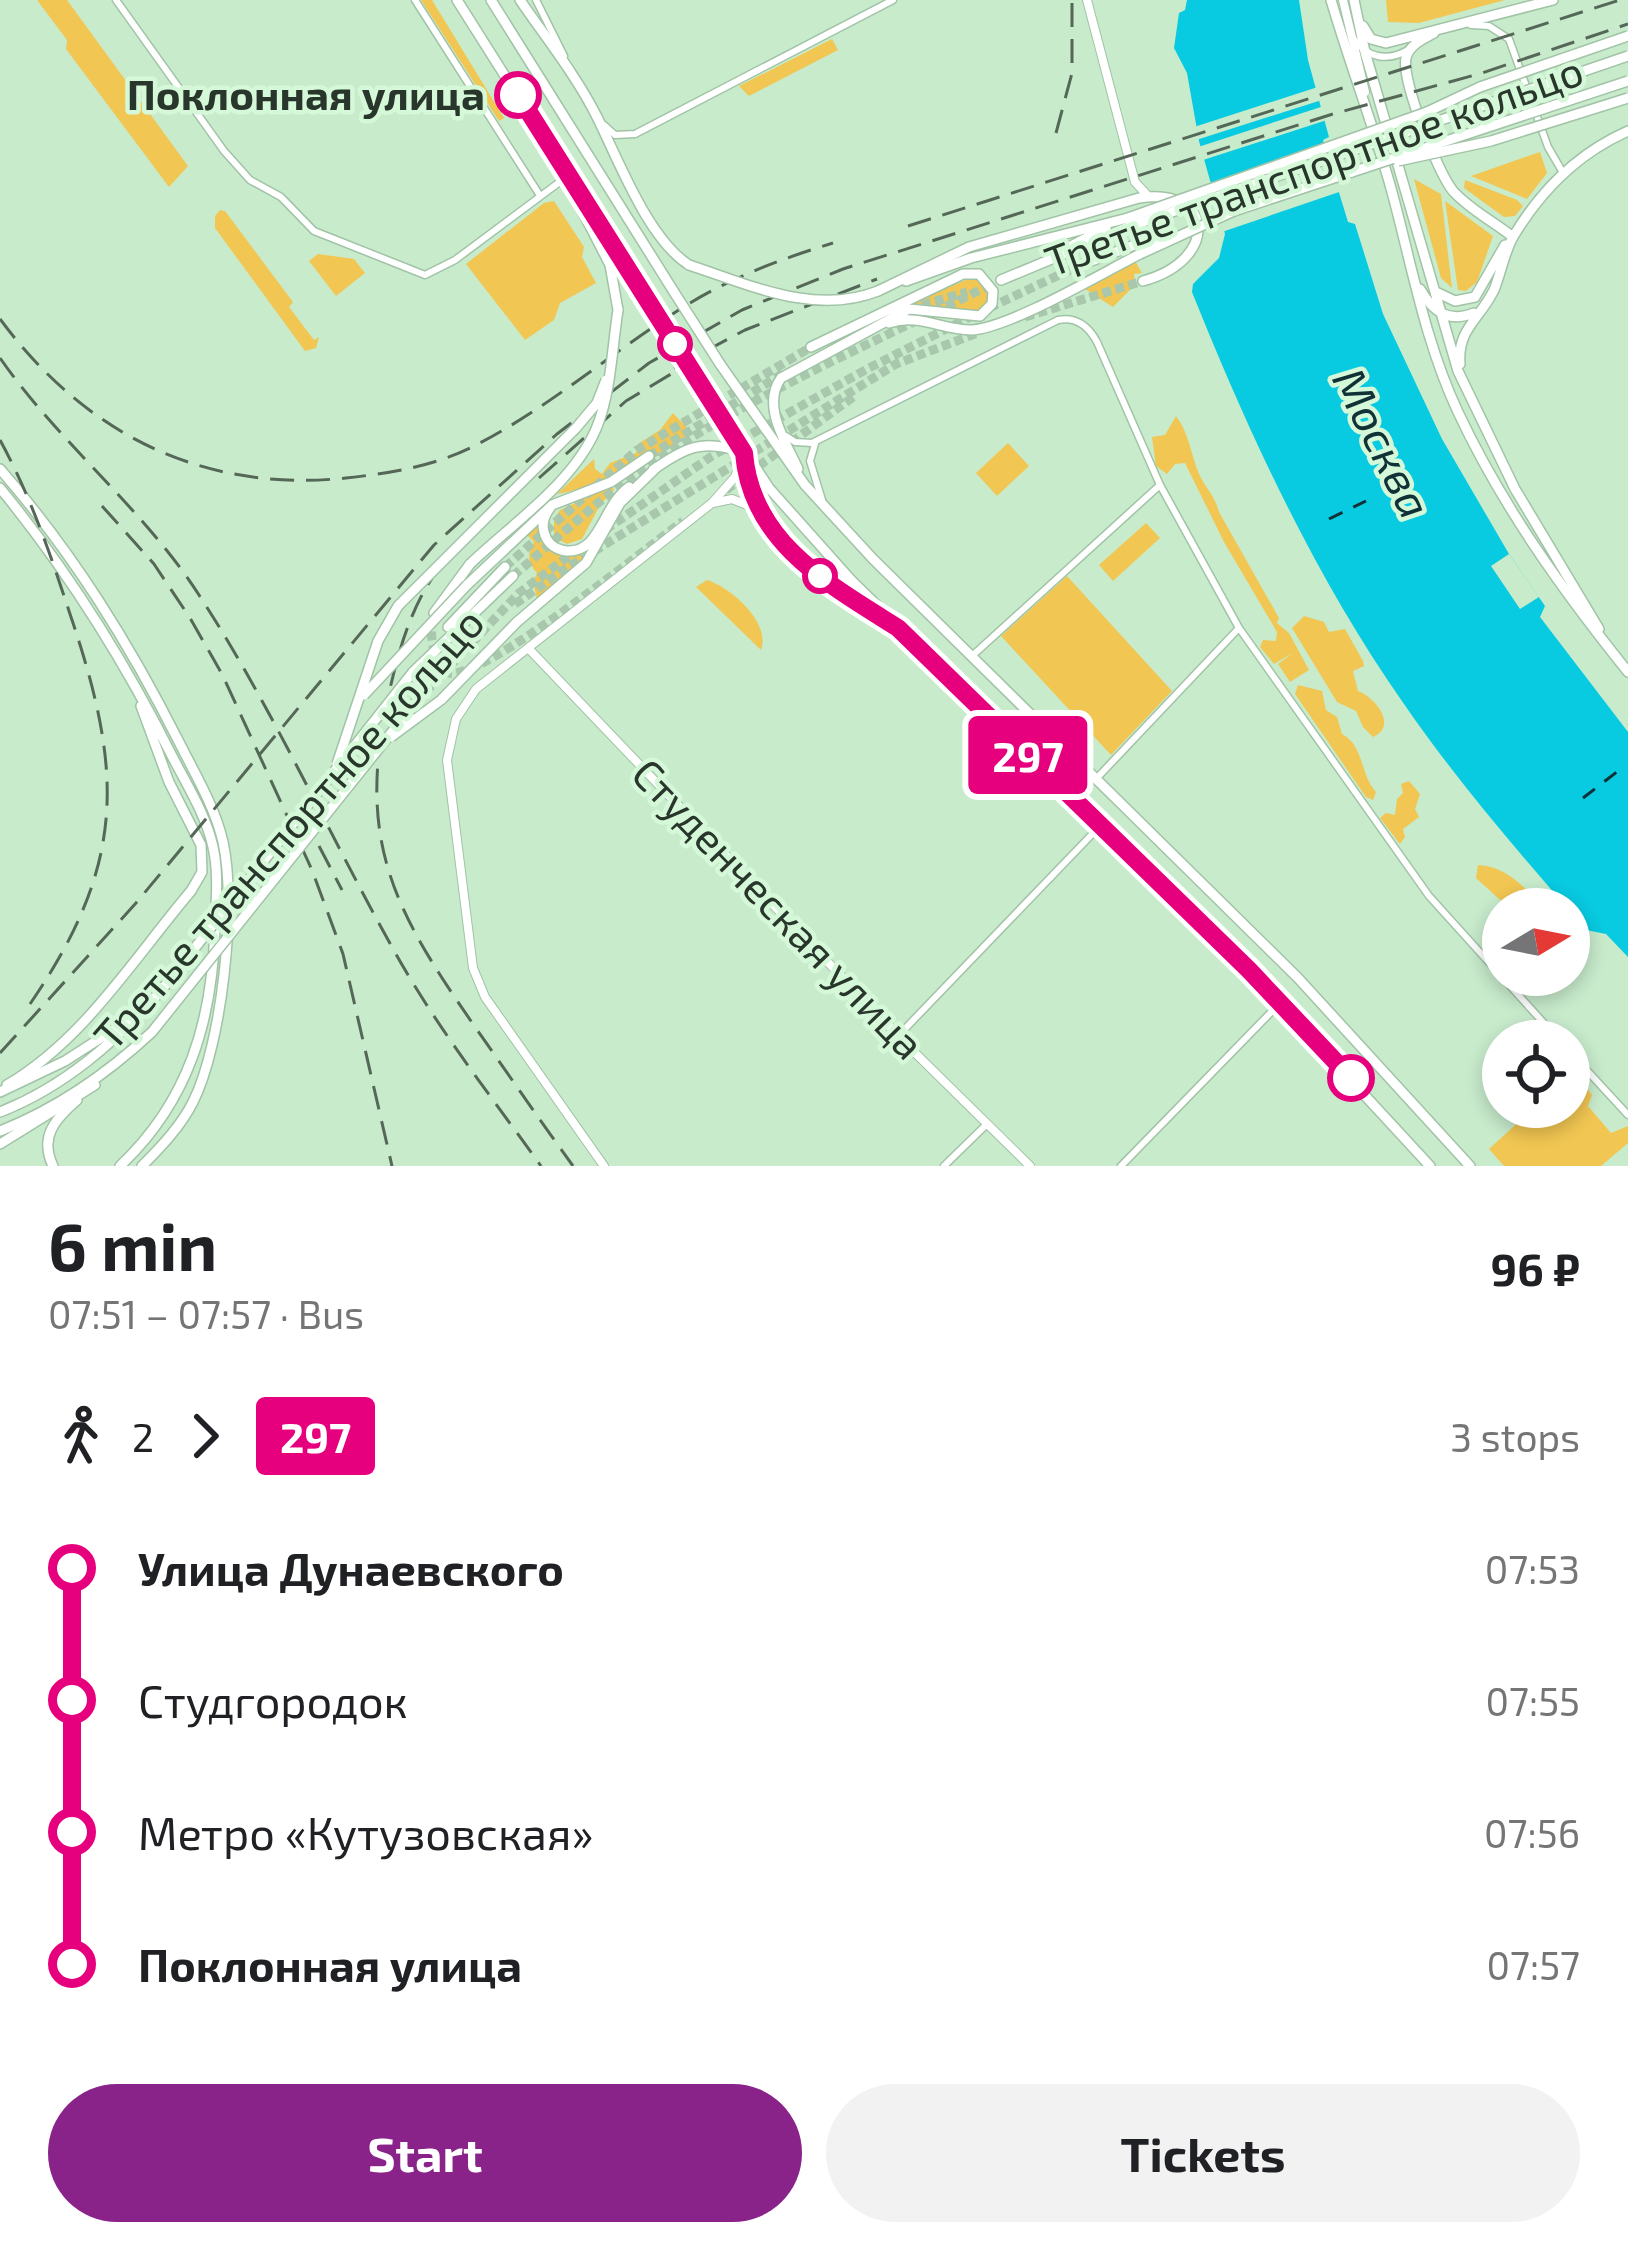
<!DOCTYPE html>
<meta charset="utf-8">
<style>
body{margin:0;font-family:"Exo 2",sans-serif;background:#f2f2f2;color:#202124;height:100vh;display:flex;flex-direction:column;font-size:45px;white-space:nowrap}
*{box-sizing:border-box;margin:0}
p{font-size:39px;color:#757577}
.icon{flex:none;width:66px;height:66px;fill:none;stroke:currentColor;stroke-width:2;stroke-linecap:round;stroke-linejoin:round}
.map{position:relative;height:1166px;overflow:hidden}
.sheet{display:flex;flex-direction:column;background:#fff;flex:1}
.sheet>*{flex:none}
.badge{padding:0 24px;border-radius:9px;font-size:42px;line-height:78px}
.needle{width:78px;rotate:80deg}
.buttons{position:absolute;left:1482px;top:888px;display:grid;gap:24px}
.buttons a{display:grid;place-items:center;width:108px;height:108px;border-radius:50%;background:#fff;box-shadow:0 6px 18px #0003;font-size:60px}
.map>.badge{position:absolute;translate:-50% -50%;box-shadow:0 0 0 6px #fff}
.legs{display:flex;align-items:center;gap:18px;height:132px;padding:0 48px;font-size:39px}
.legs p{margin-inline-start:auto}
.headline{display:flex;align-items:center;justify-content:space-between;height:204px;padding:0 48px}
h1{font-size:66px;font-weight:700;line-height:90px}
.primary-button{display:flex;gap:24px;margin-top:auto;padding:24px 48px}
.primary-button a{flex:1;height:138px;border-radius:72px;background:#8a2389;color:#fff;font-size:48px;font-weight:700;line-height:138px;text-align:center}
.primary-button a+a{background:#f2f2f2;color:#202124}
ul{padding:0 48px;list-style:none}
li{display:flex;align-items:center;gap:42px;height:132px;font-size:45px}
li i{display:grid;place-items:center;width:18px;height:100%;margin:0 15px;background:currentColor}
li i::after{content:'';width:30px;height:30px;margin:-15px;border:9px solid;border-radius:50%;background:#fff}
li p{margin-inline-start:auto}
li:first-child i{background:linear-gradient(#0000 50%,currentColor 0)}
li:last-child i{background:linear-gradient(currentColor 50%,#0000 0)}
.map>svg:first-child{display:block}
</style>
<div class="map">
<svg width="1628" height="1166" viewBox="0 0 1628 1166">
<rect width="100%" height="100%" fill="#c8ebcc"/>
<!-- green -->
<path fill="#f1c652" d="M37 0H67L188 166 169 187 66 49 67 40Z
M421 0H432L504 118 499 121Z
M1386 0H1505L1419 23 1388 22Z
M832 39 838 50 749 96 739 86Z
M1540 152 1547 173 1527 199 1471 176Z
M1414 179 1441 194 1452 288 1441 278Z
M1465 180 1517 200 1523 206 1515 216 1504 217 1464 188Z
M554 201 584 247 582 257 596 283 560 303 554 320 525 340 466 264 544 203Z
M1445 201 1493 236 1477 282 1466 291 1458 290Z
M220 210 225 211 293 302 289 307 314 340 319 337 316 348 305 351 215 228V216Z
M318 254 354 259 365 273 336 296 309 261Z
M1135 261 1142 273 1134 274 1135 285 1113 307 1085 289Z
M971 278 985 283C989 295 991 305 978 311L909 303Z
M673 413 691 432C651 460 605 486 557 494L594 459 595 469 602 474 610 463 636 453 638 444 660 430Z
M1176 416C1189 433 1191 455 1199 474 1206 489 1214 494 1219 512L1279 618 1277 623 1289 633 1309 670 1290 682 1278 664 1293 653 1274 664 1260 647 1263 640 1276 641 1277 632 1224 542 1185 463 1175 464 1167 474 1156 466 1152 437 1165 435Z
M1008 443 1029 466 997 496 976 473Z
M612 486 614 490 600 505 582 539 567 544 554 537V519L560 510Z
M538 521C539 548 556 559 581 555L584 558 537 599 533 582 537 573C530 565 525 557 534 542L526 534Z
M1146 523 1160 538 1113 581 1099 565Z
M1067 576 1172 691 1111 755 1001 636Z
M707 580C732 588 771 623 761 650L696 587Z
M1304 616 1324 622 1329 632 1345 629 1363 661 1364 666 1353 671 1358 691C1376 698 1398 726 1373 737L1363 727 1356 711 1337 702 1292 628Z
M1298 685 1322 691 1326 710 1337 717 1342 734C1364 745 1360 775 1376 792L1373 800 1366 797 1295 694Z
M1409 781 1420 794 1415 809 1419 817 1403 829 1405 837 1400 844 1380 818 1386 813 1395 815 1397 799 1403 793 1401 784Z
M1478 865C1506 866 1526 888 1544 909H1510L1476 878Z
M1585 1086 1592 1095 1588 1106 1611 1133 1628 1126V1143L1601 1166H1504L1489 1149 1533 1109 1545 1121 1560 1107H1569V1099Z"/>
<!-- water -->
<path fill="#08cae0" d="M1187 0H1299L1308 60 1329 137 1323 140 1348 222 1355 224 1383 314 1442 439 1509 554 1545 606 1540 617 1628 732V957L1606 934 1586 930C1524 858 1459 784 1404 704 1315 577 1249 434 1192 292L1193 284 1219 258 1225 234 1199 141 1187 73 1174 48 1179 13 1185 10Z"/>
<!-- pier -->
<path fill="#c8ebcc" d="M1321 86 1325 99 1193 141 1191 128Z
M1327 105 1330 119 1200 161 1195 148Z
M1334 141 1331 143 1345 190 1219 233 1205 185Z
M1509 554 1539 597 1520 609 1491 566Z"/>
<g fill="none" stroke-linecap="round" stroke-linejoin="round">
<!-- ferry -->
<path stroke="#103136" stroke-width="3" stroke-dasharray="15 12" stroke-linecap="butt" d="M1329 519 1366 501
M1583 798 1622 768"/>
<!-- primary-tunnel -->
<path stroke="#a8c7ac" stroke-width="9" stroke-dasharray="9 4.5" stroke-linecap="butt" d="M989 308 1078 266
M909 309 967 292
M1025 317 1143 281
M649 456 787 371
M726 490 853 397
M605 530 712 456 867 369 974 315
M505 567 637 450 811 347
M513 576C546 548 578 518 612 492 724 406 861 349 986 287
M515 604 564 570 896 364 980 332
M433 618C429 639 433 658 449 673 484 680 645 549 683 521
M416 702 519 593 577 550"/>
<!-- minor casing -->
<g stroke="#a1c3a6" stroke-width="9">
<path id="minor" d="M116 0 224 151 250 180 281 197 314 231 425 275 455 260 565 178
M415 0 539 194
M536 0 564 56
M1471 25 1489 26 1509 39 1548 147 1562 171
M1353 38C1367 58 1387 62 1408 50
M604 125 615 135 635 134 893 0
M786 436 795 442 812 443 1058 320C1076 316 1089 327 1097 342L1160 485 1239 628 1429 896 1560 1041
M815 444 810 461 822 500
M744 456 759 513
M972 656 1160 485
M1096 779 1239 628
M899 1035 1100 826
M1569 1051 1628 1115
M944 1166 987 1124
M1121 1166 1281 1002"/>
</g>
<!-- tertiary casing -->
<g stroke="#a1c3a6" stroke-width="10">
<path id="tertiary" d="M1087 0 1135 182 1148 196
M1343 0 1365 92
M713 503 732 499 747 505 832 586 893 625
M529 649 906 1044 1030 1166
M604 1166 485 997 473 968 447 760 456 719 476 689 712 503 735 477 744 453"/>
</g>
<!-- secondary casing -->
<g stroke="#a1c3a6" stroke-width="12">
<path id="secondary" d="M1331 0C1350 65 1374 127 1392 192 1412 266 1425 342 1458 412 1502 506 1563 591 1628 672
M1354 0 1365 52 1458 371 1515 489 1599 629
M1363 26 1371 39 1386 43 1553 0
M1434 33C1423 39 1409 45 1406 58 1401 80 1438 173 1453 191 1469 209 1494 222 1513 237
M1427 112 1480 87
M1057 253 1106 228
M906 281 971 258 1128 218
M1420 289C1433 312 1448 323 1474 313
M1436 292 1455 301 1475 297 1505 245
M1460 364C1457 329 1480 319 1494 290 1501 273 1504 253 1513 237 1541 190 1578 153 1628 131
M0 469C73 553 129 643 179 742 195 774 215 807 223 842 237 905 222 1044 193 1102 181 1126 161 1147 142 1166
M0 488C68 571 124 660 172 756 187 785 206 815 213 847 219 873 216 902 215 929 212 1021 189 1101 120 1166
M7 1085C84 1040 134 958 191 891L202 872 201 845 169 782 141 706
M53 1166C39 1137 55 1119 77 1100"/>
</g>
<!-- primary casing -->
<g stroke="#a1c3a6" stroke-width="12">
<path id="primary" d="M457 0 651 307
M491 0 674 292
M520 0C546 38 576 75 597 117 618 159 648 239 689 265
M571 189 610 265 618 310
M1234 211 1352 172
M1078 266 1137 244
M1001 280 1131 226
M878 291 969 247 1139 198C1214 186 1220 260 1143 281
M889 323C920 313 941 330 971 330 1008 329 1104 272 1140 254
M720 364 805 485 873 559 1298 978 1470 1166
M696 376 769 488 851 580 1249 970 1430 1166
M798 469C786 442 761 406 781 378L909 309 980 316 992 304 993 291 979 274H963L811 347
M653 470C684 448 703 438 741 452
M552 505C546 513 541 521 544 532 549 553 575 557 590 542 606 524 609 502 629 487
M467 585 552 505 611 482 649 456
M434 613 470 564
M448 627 505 567
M413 672 513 576
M441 700 517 622 586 563 620 503 657 467
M0 1092 65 1061 124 1023
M0 1112C64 1087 115 1042 160 992
M0 1131C56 1109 108 1073 152 1032
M0 1144 95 1085"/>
</g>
<!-- minor -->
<use href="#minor" stroke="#fff" stroke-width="6"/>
<!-- tertiary -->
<use href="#tertiary" stroke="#fff" stroke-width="8"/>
<!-- secondary -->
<use href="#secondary" stroke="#fff" stroke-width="9"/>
<!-- primary -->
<use href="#primary" stroke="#fff" stroke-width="9"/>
<!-- rail -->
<path stroke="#556858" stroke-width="3" stroke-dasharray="24 12" stroke-linecap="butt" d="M1056 133 1072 73V0
M908 226 1620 0
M0 319C85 434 203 493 346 478 391 473 437 466 478 444 553 405 618 347 690 303 735 276 784 258 833 243
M0 358C59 443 143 508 199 595 276 713 332 842 401 963 442 1034 493 1099 541 1166
M674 368 745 330 877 279
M0 440C30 495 50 553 69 611 123 770 128 861 30 1004
M545 465C511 498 470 530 440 567 412 603 399 649 389 693 356 839 392 907 473 1024 506 1071 539 1119 573 1166
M539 478 626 401 691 362
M102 506 154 564 190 618 222 674 312 870 343 954 392 1166
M319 846 342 890
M0 1053 136 903 434 545 557 434 649 363 742 310 843 269 1333 114 1482 73 1628 24"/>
<!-- secondary-bridge casing -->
<g stroke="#a1c3a6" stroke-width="12" stroke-linecap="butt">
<path id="secondary-bridge" d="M1480 87 1628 36
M1398 161 1491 141 1628 98
M1128 218 1427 112"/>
</g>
<!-- primary-bridge casing -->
<g stroke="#a1c3a6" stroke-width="12" stroke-linecap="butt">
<path id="primary-bridge" d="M1352 172 1628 81
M1131 226 1628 56
M1137 244 1172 232
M1140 254 1234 211
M689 265C750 285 815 316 878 291
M674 292 720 364
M651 307 696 376
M470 564C512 524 573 483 596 429 611 394 612 348 618 310
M364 695 467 585
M391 737 441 700
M337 764 378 641 398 606 576 428 597 403 606 380
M160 992 413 672
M152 1032 416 702"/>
</g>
<!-- secondary-bridge -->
<use href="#secondary-bridge" stroke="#fff" stroke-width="9"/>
<!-- primary-bridge -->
<use href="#primary-bridge" stroke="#fff" stroke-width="9"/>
</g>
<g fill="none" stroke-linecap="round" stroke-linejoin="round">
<!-- line-1 casing -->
<g stroke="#fff" stroke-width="27">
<path id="line-1" d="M518 95 744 453C751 542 828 584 898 628L1249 970 1351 1078"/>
</g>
<!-- line-1 -->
<use href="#line-1" stroke="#e6007e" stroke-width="18"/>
</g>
<!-- markers -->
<g fill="#fff" stroke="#e6007e" stroke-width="6">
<circle cx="518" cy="95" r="21"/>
<circle cx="675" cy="344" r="15"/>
<circle cx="820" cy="576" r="15"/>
<circle cx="1351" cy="1078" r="21"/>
</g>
<g text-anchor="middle" stroke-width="9" stroke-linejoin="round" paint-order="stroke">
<!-- stop labels -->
<g font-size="42" font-weight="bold" fill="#29362b" stroke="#d5f8d9" text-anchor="end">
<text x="485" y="110">Поклонная улица</text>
</g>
<!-- street labels -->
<g font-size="42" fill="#29362b" stroke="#d5f8d9">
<text transform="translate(1314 166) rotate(-20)" y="15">Третье транспортное кольцо</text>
<text transform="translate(289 829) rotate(-49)" y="15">Третье транспортное кольцо</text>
<text transform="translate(778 909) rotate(46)" y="15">Студенческая улица</text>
</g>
<!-- water labels -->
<g font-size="45" font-style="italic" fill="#103136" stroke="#d5f8d9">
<text transform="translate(1382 443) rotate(63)" y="16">Москва</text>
</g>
</g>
</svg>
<div class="buttons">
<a><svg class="needle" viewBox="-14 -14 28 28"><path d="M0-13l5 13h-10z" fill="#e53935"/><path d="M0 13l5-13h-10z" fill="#757577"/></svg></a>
<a><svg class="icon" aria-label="locate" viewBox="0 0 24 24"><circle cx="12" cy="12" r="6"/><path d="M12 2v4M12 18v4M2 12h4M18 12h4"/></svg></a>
</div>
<b class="badge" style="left:1028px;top:755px;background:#e6007e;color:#fff">297</b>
</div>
<section class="sheet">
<div class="headline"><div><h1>6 min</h1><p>07:51 – 07:57 · Bus</p></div><b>96 ₽</b></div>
<div class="legs"><svg class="icon" aria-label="walk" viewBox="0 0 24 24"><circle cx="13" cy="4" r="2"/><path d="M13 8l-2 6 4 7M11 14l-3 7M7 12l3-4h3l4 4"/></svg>2<svg class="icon" aria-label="forward" viewBox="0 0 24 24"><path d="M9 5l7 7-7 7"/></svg><b class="badge" style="background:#e6007e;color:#fff">297</b><p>3 stops</p></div>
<ul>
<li><i style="color:#e6007e"></i><b>Улица Дунаевского</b><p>07:53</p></li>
<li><i style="color:#e6007e"></i><span>Студгородок</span><p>07:55</p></li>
<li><i style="color:#e6007e"></i><span>Метро «Кутузовская»</span><p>07:56</p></li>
<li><i style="color:#e6007e"></i><b>Поклонная улица</b><p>07:57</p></li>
</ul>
<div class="primary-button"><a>Start</a><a>Tickets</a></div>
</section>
